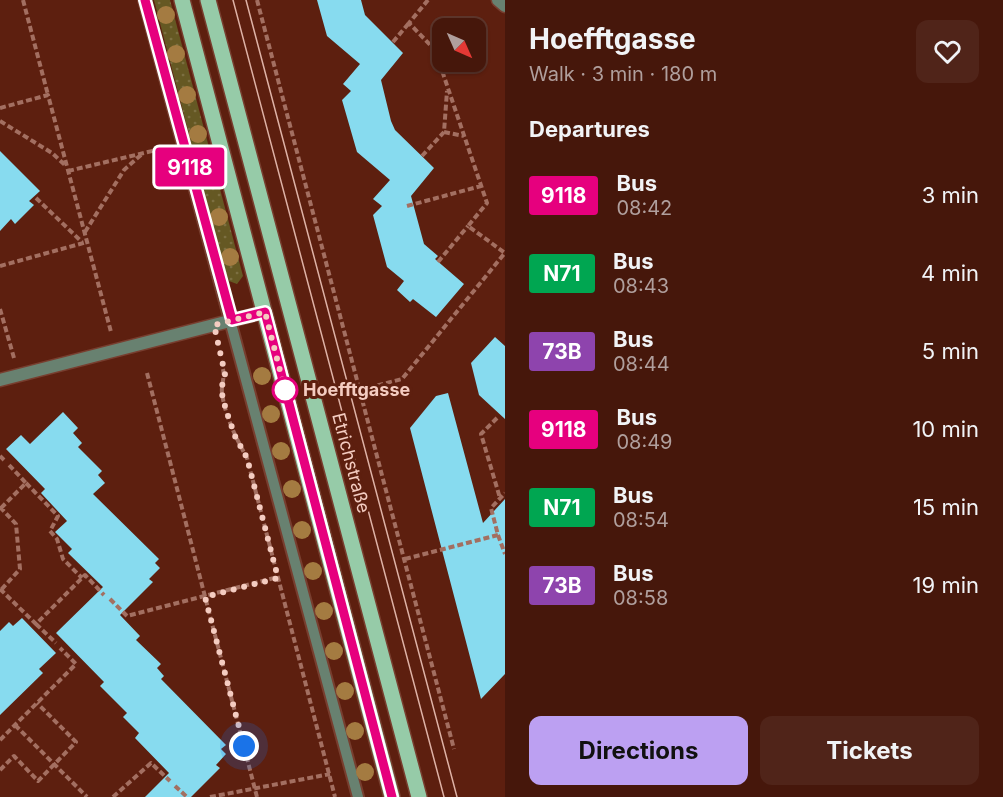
<!DOCTYPE html>
<meta charset="utf-8">
<style>
body{margin:0;font-family:Inter,sans-serif;background:#502419;color:#f1f3f6;height:100vh;display:flex;flex-direction:column;font-size:22px;white-space:nowrap}
*{box-sizing:border-box;margin:0}
p{font-size:20px;color:#b09f9d}
.icon{flex:none;width:33px;height:33px;fill:none;stroke:currentColor;stroke-width:2;stroke-linecap:round;stroke-linejoin:round}
.map{position:relative;flex:1;overflow:hidden}
.panel{display:flex;flex-direction:column;background:#46170b;width:498px}
.panel>*{flex:none}
.badge{padding:0 12px;border-radius:4px;font-size:21px;line-height:39px}
.needle{width:39px;rotate:135deg}
.buttons{position:absolute;left:432px;top:18px;display:grid;gap:12px}
.buttons a{display:grid;place-items:center;width:54px;height:54px;border-radius:12px;background:#46170b;box-shadow:0 2px 4px #0004,0 0 0 2px #5e362c;font-size:30px}
.you{position:absolute;width:30px;height:30px;margin:-15px;border:4px solid #fff;border-radius:50%;background:#1a73e8;box-shadow:0 0 0 9px #1a73e833}
.map>.badge{position:absolute;translate:-50% -50%;box-shadow:0 0 0 3px #fff}
h2{padding:0 24px;font-size:22px;line-height:54px}
.round{display:grid;place-items:center;flex:none;width:63px;height:63px;border-radius:12px;background:#502419}
.summary{display:flex;align-items:center;justify-content:space-between;height:102px;padding:0 24px}
h1{font-size:28px;font-weight:700;line-height:45px}
.cta{display:flex;gap:12px;margin-top:auto;padding:12px 24px}
.cta a{flex:1;height:69px;border-radius:12px;background:#bca0f2;color:#111;font-size:24px;font-weight:700;line-height:69px;text-align:center}
.cta a+a{background:#502419;color:#f1f3f6}
ul{padding:0;list-style:none}
li{display:flex;align-items:center;gap:18px;height:78px;padding:0 24px}
li div{flex:1}
li b{display:block;font-size:22px}
li em{font-style:normal}
li .badge{min-width:66px;font-weight:700;text-align:center}
main{display:flex;flex:1;min-height:0}
.map>svg:first-child{display:block}
</style>
<main>
<div class="map">
<svg width="505" height="797" viewBox="0 0 505 797">
<defs>
<pattern id="grass-dots" width="8" height="8" patternUnits="userSpaceOnUse" patternTransform="scale(1.5)"><rect width="8" height="8" fill="#655823"/><path d="M2 2h.1M6 6h.1" fill="none" stroke="#7c6f41" stroke-width="1.8" stroke-linecap="round"/></pattern>
</defs>
<rect width="100%" height="100%" fill="#5d1f0f"/>
<!-- grass -->
<path fill="url(#grass-dots)" d="M154 0H170L243 276 237 284 229 281 222 261Z"/>
<!-- building -->
<path fill="#87dbef" d="M317 0H361L365 15 403 53 381 80 391 121 395 130 434 168 411 196 424 244 438 256 435 259 464 284 436 317 413 299 410 302 397 290 404 281 387 267 373 215 382 206 373 199 390 180 357 152 342 100 351 91 343 84 360 64 327 36Z
M0 151 40 191 29 201 34 205 15 224 11 219 0 231Z
M495 337 505 346V419L479 395 471 363Z
M448 393 483 523 505 499V674L481 699 410 428 436 396Z
M63 412 78 428 73 433 82 443 78 447 102 471 98 475 105 483 93 494 159 559 155 563 160 568 149 579 153 582 120 615 140 636 136 640 161 664 157 668 164 676 161 679 226 745 221 749 226 754 216 765 220 768 191 797H145L169 773 135 738 139 733 123 717 127 713 100 686 104 682 56 633 103 587 68 553 72 549 55 532 67 521 41 493 45 489 6 449 21 435 30 444Z
M22 618 56 653 39 669 43 673 0 715V631L9 622 13 626Z"/>
<g fill="none" stroke-linecap="round" stroke-linejoin="round">
<!-- service casing -->
<g stroke="#783e2f" stroke-width="14">
<path id="service" d="M144 0 358 797"/>
</g>
<!-- minor casing -->
<g stroke="#783e2f" stroke-width="15">
<path id="minor" d="M498 0 505 6
M0 380 265 312"/>
</g>
<!-- primary casing -->
<g stroke="#783e2f" stroke-width="18">
<path id="primary" d="M182 0 392 797
M208 0 419 797"/>
</g>
<!-- path -->
<path stroke="#a36f61" stroke-width="4" stroke-dasharray="6 3" stroke-linecap="butt" d="M23 0 48 95
M257 0 454 749
M428 0 409 23 435 50 487 203 468 226 505 253
M393 42 409 23
M0 108 48 95 111 332
M0 121 52 153 66 166
M444 132 464 136
M422 156 444 132 447 91
M68 171 165 148
M36 198 82 242
M407 206 481 186
M85 232 124 170 142 154
M438 262 468 226
M0 266 87 242
M0 309 14 358
M223 369C225 378 221 385 222 393 225 416 236 438 247 458L335 797
M147 373 257 797
M360 390 402 379 504 254
M497 418 481 434 500 498
M0 456 4 460
M26 483 58 516 50 531 57 539 63 559 82 578
M0 507 16 524 20 569 1 590
M1 508 26 483 9 465
M498 535 505 554
M405 559 498 535 491 508 505 493
M0 589 36 624 85 575 104 595
M110 599 127 616 278 577
M36 624 56 643
M15 725 87 797
M0 740 76 664 60 648
M0 770 14 756 38 781 76 742 37 703
M175 786 187 797
M113 797 151 763 170 781
M210 797 330 774"/>
<!-- service -->
<use href="#service" stroke="#688170" stroke-width="10"/>
<!-- minor -->
<use href="#minor" stroke="#688170" stroke-width="12"/>
<!-- primary -->
<use href="#primary" stroke="#96cba8" stroke-width="15"/>
<!-- tram -->
<path stroke="#deb2a6" stroke-width="1.5" d="M233 0 444 797
M246 0 457 797"/>
</g>
<!-- trees -->
<g fill="#a47b41">
<circle cx="166" cy="15" r="9"/>
<circle cx="176" cy="54" r="9"/>
<circle cx="187" cy="95" r="9"/>
<circle cx="198" cy="134" r="9"/>
<circle cx="209" cy="177" r="9"/>
<circle cx="219" cy="217" r="9"/>
<circle cx="230" cy="257" r="9"/>
<circle cx="262" cy="376" r="9"/>
<circle cx="271" cy="414" r="9"/>
<circle cx="281" cy="451" r="9"/>
<circle cx="292" cy="489" r="9"/>
<circle cx="302" cy="530" r="9"/>
<circle cx="313" cy="571" r="9"/>
<circle cx="324" cy="611" r="9"/>
<circle cx="334" cy="651" r="9"/>
<circle cx="345" cy="691" r="9"/>
<circle cx="355" cy="731" r="9"/>
<circle cx="365" cy="772" r="9"/>
</g>
<g fill="none" stroke-linecap="round" stroke-linejoin="round">
<!-- line casing -->
<g stroke="#fff" stroke-width="14">
<path id="line" d="M145 0 232 320 265 312 392 797"/>
</g>
<!-- line -->
<use href="#line" stroke="#e6007e" stroke-width="9"/>
<!-- walk -->
<path stroke="#f4ccc1" stroke-width="6" stroke-dasharray="0 10.8" d="M244 746 205 597 278 578 247 458 235 436 226 410 221 390 225 374 214 325 265 312 285 390"/>
</g>
<!-- markers -->
<circle fill="#fff" stroke="#e6007e" stroke-width="3" cx="285" cy="390" r="12"/>
<g text-anchor="middle" stroke-width="6" stroke-linejoin="round" paint-order="stroke">
<!-- stop labels -->
<g font-size="18" font-weight="bold" fill="#f4ccc1" stroke="#5d1f0f" text-anchor="start">
<text x="303" y="396">Hoefftgasse</text>
</g>
<!-- street labels -->
<g font-size="18" fill="#f4ccc1" stroke="#5d1f0f">
<text transform="translate(351 463) rotate(75)" y="6">Etrichstraße</text>
</g>
</g>
</svg>
<div class="buttons">
<a><svg class="needle" viewBox="-14 -14 28 28"><path d="M0-13l5 13h-10z" fill="#e53935"/><path d="M0 13l5-13h-10z" fill="#b09f9d"/></svg></a>
</div>
<div class="you" style="left:244px;top:746px"></div>
<b class="badge" style="left:190px;top:167px;background:#e6007e;color:#fff">9118</b>
</div>
<section class="panel">
<div class="summary"><div><h1>Hoefftgasse</h1><p>Walk · 3 min · 180 m</p></div><a class="round"><svg class="icon" aria-label="heart" viewBox="0 0 24 24"><path d="M12 20l-8-8c-3-5 5-10 8-4 3-6 11-1 8 4z"/></svg></a></div>
<h2>Departures</h2>
<ul>
<li><span class="badge" style="background:#e6007e;color:#fff">9118</span><div><b>Bus</b><p>08:42</p></div><em>3 min</em></li>
<li><span class="badge" style="background:#00a651;color:#fff">N71</span><div><b>Bus</b><p>08:43</p></div><em>4 min</em></li>
<li><span class="badge" style="background:#8e44ad;color:#fff">73B</span><div><b>Bus</b><p>08:44</p></div><em>5 min</em></li>
<li><span class="badge" style="background:#e6007e;color:#fff">9118</span><div><b>Bus</b><p>08:49</p></div><em>10 min</em></li>
<li><span class="badge" style="background:#00a651;color:#fff">N71</span><div><b>Bus</b><p>08:54</p></div><em>15 min</em></li>
<li><span class="badge" style="background:#8e44ad;color:#fff">73B</span><div><b>Bus</b><p>08:58</p></div><em>19 min</em></li>
</ul>
<div class="cta"><a>Directions</a><a>Tickets</a></div>
</section>
</main>
